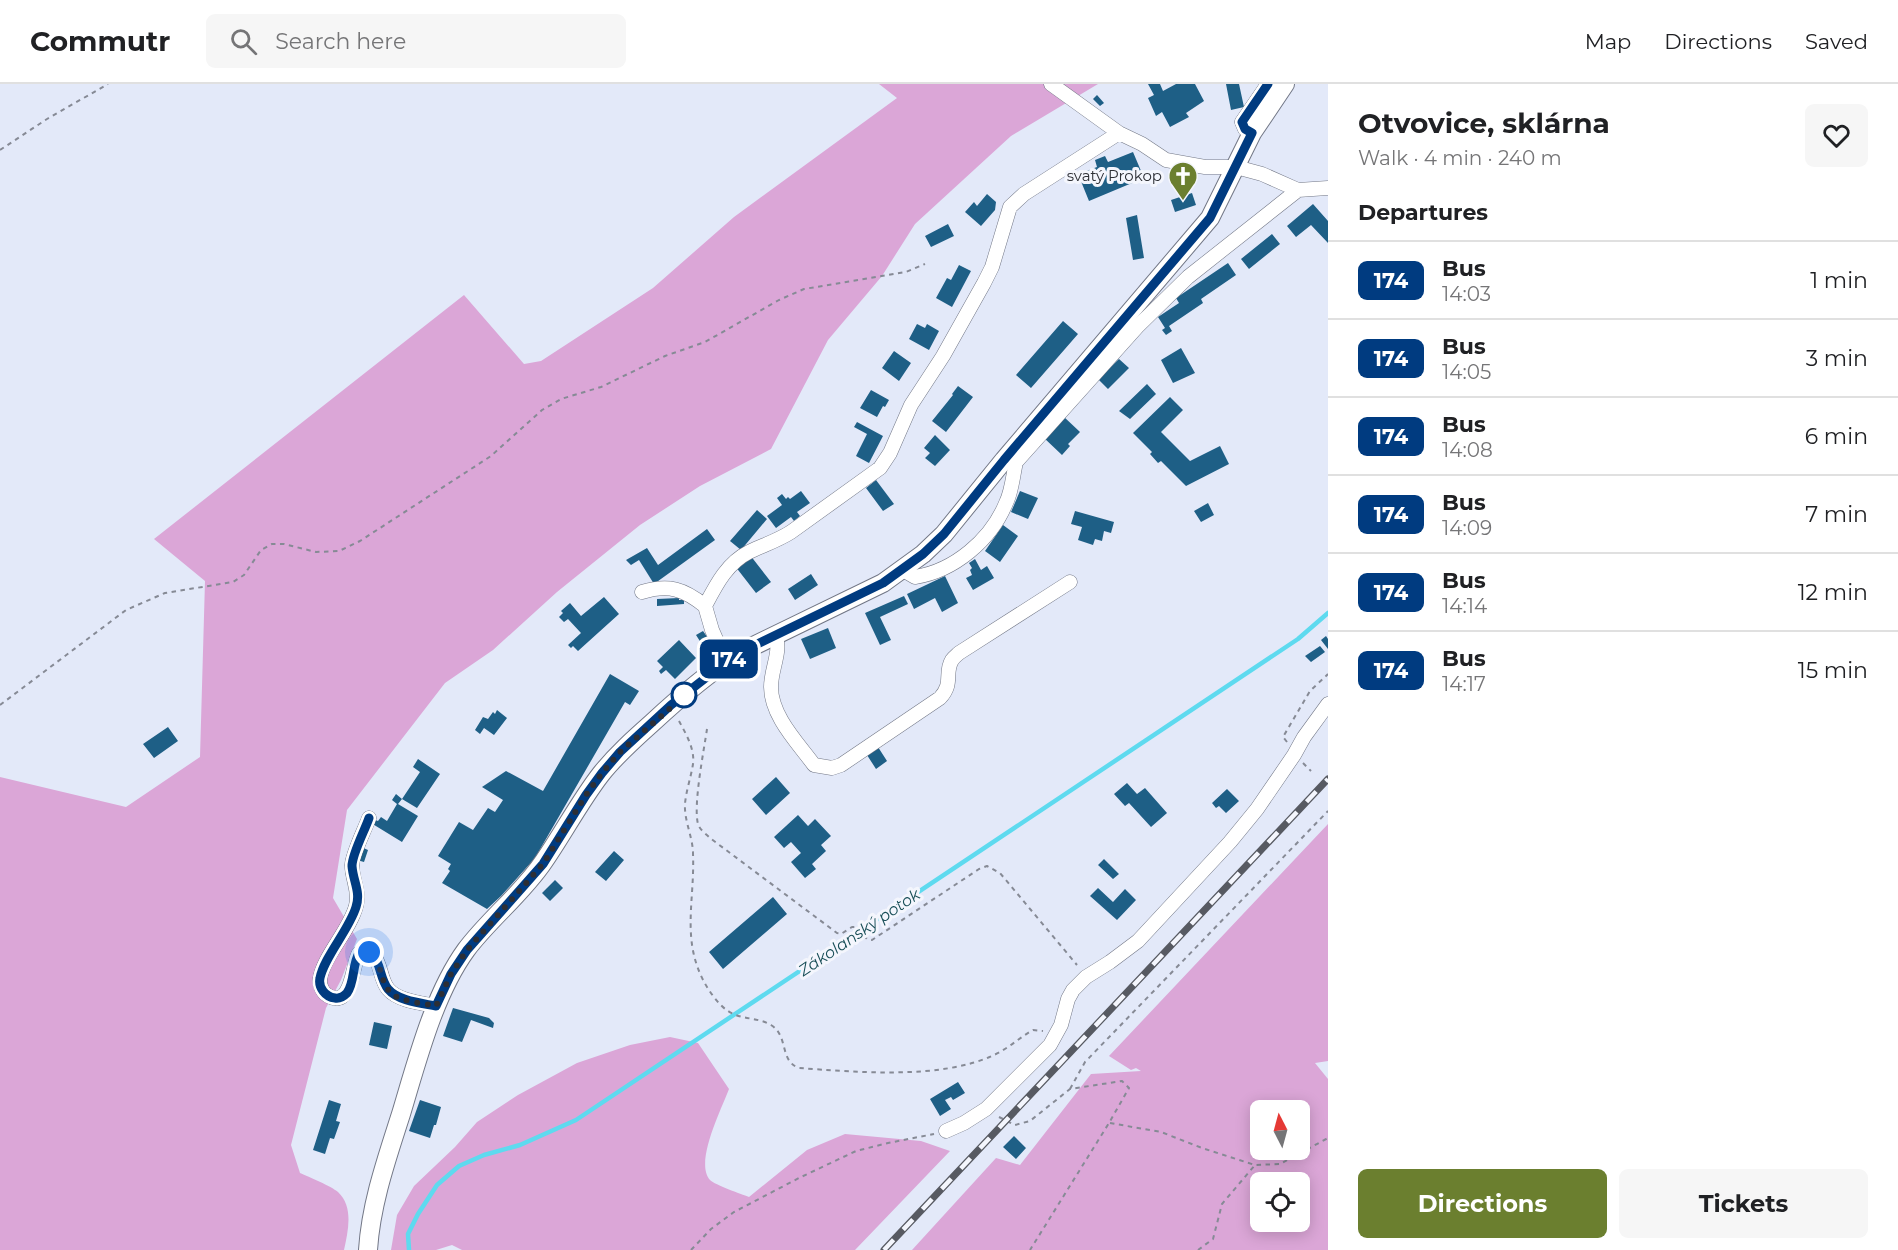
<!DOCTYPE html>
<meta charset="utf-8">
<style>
body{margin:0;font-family:Montserrat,sans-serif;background:#f6f6f6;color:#202124;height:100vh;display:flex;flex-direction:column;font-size:22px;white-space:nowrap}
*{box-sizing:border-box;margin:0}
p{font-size:20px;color:#757577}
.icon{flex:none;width:33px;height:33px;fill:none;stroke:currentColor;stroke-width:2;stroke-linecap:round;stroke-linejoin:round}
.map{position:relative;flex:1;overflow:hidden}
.details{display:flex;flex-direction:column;background:#fff;width:570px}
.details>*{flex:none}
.badge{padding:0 12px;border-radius:9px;font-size:21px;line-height:39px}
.needle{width:39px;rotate:354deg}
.buttons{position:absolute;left:1250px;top:1016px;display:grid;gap:12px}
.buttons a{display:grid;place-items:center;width:60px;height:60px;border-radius:9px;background:#fff;box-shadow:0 3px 15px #0003;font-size:30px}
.you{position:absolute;width:30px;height:30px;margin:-15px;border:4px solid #fff;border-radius:50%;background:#1a73e8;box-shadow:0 0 0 9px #1a73e833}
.map>.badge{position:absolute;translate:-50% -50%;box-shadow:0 0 0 3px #fff}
h2{padding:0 30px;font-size:22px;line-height:54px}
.round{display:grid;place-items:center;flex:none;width:63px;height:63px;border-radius:9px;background:#f6f6f6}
.headline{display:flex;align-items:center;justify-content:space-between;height:102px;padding:0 30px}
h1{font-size:28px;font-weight:700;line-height:45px}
.primary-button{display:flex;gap:12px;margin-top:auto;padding:12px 30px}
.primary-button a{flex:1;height:69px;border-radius:9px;background:#6b7f2f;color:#fff;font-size:24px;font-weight:700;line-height:69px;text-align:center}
.primary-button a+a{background:#f6f6f6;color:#202124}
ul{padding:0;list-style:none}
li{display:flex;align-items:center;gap:18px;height:78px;padding:0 30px;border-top:2px solid #e0e0e0}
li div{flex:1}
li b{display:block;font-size:22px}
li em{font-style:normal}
li .badge{min-width:66px;font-weight:700;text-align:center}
header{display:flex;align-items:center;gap:36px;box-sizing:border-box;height:84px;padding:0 30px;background:#fff;border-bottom:2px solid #e0e0e0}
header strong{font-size:28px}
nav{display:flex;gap:33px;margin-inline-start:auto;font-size:21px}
.search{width:420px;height:54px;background:#f6f6f6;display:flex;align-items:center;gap:15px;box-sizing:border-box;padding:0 21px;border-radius:9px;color:#757577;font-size:22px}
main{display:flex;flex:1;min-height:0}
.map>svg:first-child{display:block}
</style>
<header>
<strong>Commutr</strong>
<div class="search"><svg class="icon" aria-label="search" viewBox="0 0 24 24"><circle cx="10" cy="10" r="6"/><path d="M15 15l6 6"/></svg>Search here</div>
<nav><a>Map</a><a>Directions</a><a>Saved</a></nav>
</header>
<main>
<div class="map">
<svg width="1328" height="1166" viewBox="0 0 1328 1166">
<rect width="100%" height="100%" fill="#e3e9f9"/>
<!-- green -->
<path fill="#dba6d7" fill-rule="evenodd" d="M879 0H1098L1011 52 915 140 882 192 828 256 771 365 700 402 640 441 557 508 493 566 445 599 347 726 333 814 357 855 341 896 326 924 291 1061 300 1089C309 1093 331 1102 338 1108 354 1123 348 1147 344 1166H0V693L126 723 200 673 205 497 154 455 464 211 524 280 541 277 653 204 734 133 897 14Z
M1328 740V977L1315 979 1328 995V1166H912L996 1074 1020 1081 1091 990 1141 987 1136 984 1131 986 1109 972ZM1260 1026H1299V1065H1260ZM1260 1098H1299V1137H1260Z
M670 953 698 959 729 1005C722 1024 694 1079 710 1096 715 1101 741 1110 749 1113L807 1066 845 1050 921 1057 950 1067 855 1166H462L452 1161 436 1166H391L397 1131 414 1102 455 1063 477 1038 518 1011 577 979 630 961Z"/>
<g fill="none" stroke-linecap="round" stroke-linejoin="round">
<!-- stream -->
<path stroke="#5edaef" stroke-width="4.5" d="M409 1166 408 1150 418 1130 437 1101 459 1082 484 1071 520 1061 576 1036 1298 555 1328 529"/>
</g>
<!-- building -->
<path fill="#1e5f86" d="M1148 0H1160L1163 7 1176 0H1195L1204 17 1186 29 1189 33 1170 43 1162 28 1156 32 1148 14 1154 11Z
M1226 0H1239L1244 23 1231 26Z
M1097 11 1104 19 1100 22 1093 15Z
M1133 68 1144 94 1089 117 1078 90 1097 83 1095 76 1105 72 1108 78Z
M1192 109 1196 121 1175 128 1171 116Z
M987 110 996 118 995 126 981 142 965 128 974 118 977 122Z
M1313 120 1328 137V159L1311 141 1296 153 1287 142Z
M1137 131 1144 174 1133 176 1126 134Z
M948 140 954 152 931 163 925 152Z
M1272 150 1280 160 1249 185 1241 175Z
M1228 179 1236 191 1201 215 1203 219 1169 242 1172 247 1166 251 1162 246 1165 244 1158 233 1179 219 1176 214Z
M959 181 971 187 952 223 936 214 947 194 951 196Z
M1063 237 1078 250 1031 304 1016 291Z
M917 240 925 244 927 240 939 247 929 266 909 255Z
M1181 264 1195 289 1173 299 1161 276Z
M894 267 911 279 899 297 882 284Z
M1119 275 1129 284 1108 305 1098 295Z
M1147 300 1156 310 1130 335 1119 327Z
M958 302 973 313 946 348 932 337 953 311 952 310Z
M871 306 889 316 885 323 883 322 877 333 860 324Z
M1170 313 1183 326 1161 348 1190 377 1220 362 1229 380 1186 402 1161 377 1158 379 1150 370 1152 368 1133 349Z
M1063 332 1080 348 1068 360 1070 362 1062 371 1043 353Z
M857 338 883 352 869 379 856 372 867 350 854 343Z
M935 351 950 366 935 382 925 374 930 369 924 364Z
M876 396 894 420 883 427 866 404Z
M801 407 810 419 797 428 800 432 794 437 791 433 776 444 767 432 782 421 777 414 782 410 786 415 788 413 790 415Z
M1020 407 1038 414 1028 435 1011 428Z
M1208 419 1214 431 1201 438 1194 427Z
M757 426 767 435 741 466 730 457Z
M1075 427 1114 438 1111 449 1104 447 1102 457 1095 455 1093 461 1078 456 1082 443 1071 440Z
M1003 441 1018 452 1000 478 985 467Z
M707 445 715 456 654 500 639 476 631 481 626 476 647 464 658 481Z
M750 471 771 498 756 509 735 482Z
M975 475 981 486 987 482 994 494 973 506 966 494 972 491 970 486 972 484 969 479Z
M811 490 818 501 795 516 788 505Z
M945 492 958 519 942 528 935 514 914 525 907 510Z
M904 512 908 520 880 533 891 556 880 561 865 529Z
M604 513 619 530 578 567 573 562 571 564 568 561 581 549 568 535 564 538 559 533 563 529 561 527 570 519 581 532Z
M679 514V516H684V520L657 522V515Z
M828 544 836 564 810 575 801 555Z
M703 547 710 557 703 562 696 551Z
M1326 552 1328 555V565L1321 556Z
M679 556 696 574 675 595 666 586 661 590 659 587 663 583 657 577Z
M1320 562 1325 568 1311 578 1305 572Z
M610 590 639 607 630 621 625 618 535 774 501 812 487 825 442 799 450 787 448 785 451 780 438 772 459 738 473 746 488 724 495 728 503 716 482 703 506 687 543 707Z
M497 626 507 634 494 651 484 644 480 650 475 646 483 633 488 635 493 628 495 630Z
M168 643 178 657 154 674 143 660Z
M878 663 887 677 876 685 867 671Z
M418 675 440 690 417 724 402 715 398 720 418 732 402 758 371 739 373 735 378 737 381 733 387 737 397 720 392 716 396 710 402 715 420 688 413 683Z
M776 693 790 709 766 731 752 715Z
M1127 699 1137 710 1145 704 1167 729 1151 743 1129 719 1125 722 1114 710Z
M1227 705 1239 717 1226 729 1219 722 1216 724 1212 719Z
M798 731 808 742 815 735 831 752 821 761 826 767 812 780 816 785 805 794 791 778 801 769 791 758 784 764 774 753Z
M361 763 368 766 364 778 357 776Z
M614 767 624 776 606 797 595 788Z
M1104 775 1119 790 1113 795 1098 781Z
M555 796 563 804 550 817 542 809Z
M1098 804 1113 818 1125 805 1136 816 1117 836 1090 812Z
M773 813 787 830 723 885 709 868Z
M453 924 489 934 494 939 493 944 471 936 462 958 443 952Z
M374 938 392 942 387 965 369 961Z
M958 998 965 1009 953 1016 951 1013 945 1016 951 1025 940 1032 930 1015Z
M329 1016 341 1020 336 1037 340 1038 334 1055 330 1054 325 1070 313 1066Z
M420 1016 441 1023 436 1041H434L430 1054 409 1047Z
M1014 1052 1026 1064 1016 1075 1003 1063Z"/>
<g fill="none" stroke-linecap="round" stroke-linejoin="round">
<!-- minor casing -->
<g stroke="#727786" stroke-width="15">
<path id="minor" d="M1051 0 1119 49
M1252 49 1245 45 1242 38 1268 0
M1004 376 1016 378 1137 243 1188 193 1298 106 1328 104
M903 486 915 493C954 487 991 456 1006 419 1012 407 1013 391 1016 378
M642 508C669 500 684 505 705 522
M776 552C781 569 771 585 771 603 771 632 798 659 814 681L832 684 841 681 940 614C954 599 944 589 952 576 954 573 957 571 959 569L1070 498
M726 578 712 546 705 522C716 501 727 479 749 468 763 461 777 457 791 448L880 384 890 369 911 321 943 272 984 199 992 183 1010 123 1024 110 1119 49 1142 60 1166 76 1205 83H1236L1262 90 1298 106
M369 734C365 745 352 771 352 781 352 796 360 807 356 822 350 846 323 873 320 895 320 901 322 908 327 911 352 927 352 881 359 869 383 864 377 892 388 905 398 917 421 919 436 922
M946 1047 964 1039 986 1025 1050 961 1061 941 1068 915 1073 906 1086 893 1110 878 1138 857 1230 758 1257 725 1294 671 1304 653 1328 620"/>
</g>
<!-- major casing -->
<g stroke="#727786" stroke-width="20">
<path id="major" d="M368 1166C371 1119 387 1074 401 1030 417 977 434 910 466 866 489 835 522 810 544 777 564 748 580 717 601 690 616 671 634 655 652 639 680 613 709 588 741 568L883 499 923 470 944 450 1004 376 1210 134 1252 49 1285 0"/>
</g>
<!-- path -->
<path stroke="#868a95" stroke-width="2" stroke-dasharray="4.5 4.5" stroke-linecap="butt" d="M0 66 47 35 108 0
M0 621 126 526 165 509 233 498 244 491 261 466 272 460H284L316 468 339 467 360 457 491 372 542 326 561 315 601 303 665 272 705 258 779 216 804 205 906 188 925 180
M679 637C686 650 695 665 693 680 691 693 686 707 685 720 684 737 693 753 693 770 695 818 680 858 707 903 712 911 720 922 728 927 741 936 758 933 771 941 789 952 779 977 799 984 856 988 941 996 994 971 1009 964 1019 954 1033 946L1043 947
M707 645C704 666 693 721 698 740 700 746 706 750 710 754L837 849 841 850 852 843H857L867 855 872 856 979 785 987 782 1000 789 1077 881
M1287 658 1283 653 1310 607 1328 590
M1303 679 1311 687
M1070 1005 1085 978 1328 727
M999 1033 1015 1041 1030 1037 1070 1005 1122 997 1129 1004 1109 1039 1030 1166
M1110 1039 1161 1048 1202 1064 1255 1081 1280 1080 1328 1054
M691 1166 711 1145 734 1128 799 1094 856 1067 888 1059 934 1050
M1198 1166 1213 1155 1222 1120 1255 1081"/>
<!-- minor -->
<use href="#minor" stroke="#fff" stroke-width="14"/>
<!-- major -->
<use href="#major" stroke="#fff" stroke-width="18"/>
<!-- rail casing -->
<g stroke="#575a62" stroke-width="7">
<path id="rail" d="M884 1166 1328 695"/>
</g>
<!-- rail -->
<use href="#rail" stroke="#f4f6fd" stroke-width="4.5" stroke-dasharray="14" stroke-linecap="butt"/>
</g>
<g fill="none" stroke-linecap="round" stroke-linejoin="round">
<!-- line casing -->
<g stroke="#fff" stroke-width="14">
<path id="line" d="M369 734C365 746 352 770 352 782 353 797 361 808 356 823 349 846 324 873 320 894 318 903 325 913 335 914 340 915 344 912 347 909 355 898 352 881 359 869 382 863 377 892 388 905 398 917 421 919 436 922L451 890 467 866 543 780 586 711 602 689 620 668 671 621 726 578 741 568 883 499 923 470 944 450 1004 376 1210 134 1252 49 1245 45 1242 38 1268 0"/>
</g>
<!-- line -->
<use href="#line" stroke="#003b80" stroke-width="9"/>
<!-- walk -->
<path stroke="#2d2f35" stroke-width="6" stroke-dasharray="0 10.8" d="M369 868C384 877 378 902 395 912 404 917 425 920 436 922L451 890 467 866 543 780 586 711 602 689 620 668 690 607 684 611"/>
</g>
<!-- icons -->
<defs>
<g id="church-pin" transform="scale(1.5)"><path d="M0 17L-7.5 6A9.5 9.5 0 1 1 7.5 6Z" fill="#6b7f2f" stroke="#f4f6fd"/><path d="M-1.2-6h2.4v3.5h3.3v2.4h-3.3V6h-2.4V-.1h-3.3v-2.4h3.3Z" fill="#fff"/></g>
</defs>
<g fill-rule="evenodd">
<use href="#church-pin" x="1183" y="92"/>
</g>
<!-- markers -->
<circle fill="#fff" stroke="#003b80" stroke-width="3" cx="684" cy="611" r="12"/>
<g text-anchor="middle" stroke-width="6" stroke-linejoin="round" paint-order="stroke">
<!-- poi labels -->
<g font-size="15" fill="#2d2f35" stroke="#f4f6fd" text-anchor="end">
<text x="1162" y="97">svatý Prokop</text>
</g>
<!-- water labels -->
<g font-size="16" font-style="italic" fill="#184e57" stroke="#f4f6fd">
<text transform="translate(859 848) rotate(-34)" y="6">Zákolanský potok</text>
</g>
</g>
</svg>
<div class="buttons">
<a><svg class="needle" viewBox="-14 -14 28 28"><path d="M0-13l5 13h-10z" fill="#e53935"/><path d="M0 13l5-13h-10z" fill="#757577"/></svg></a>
<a><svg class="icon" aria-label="locate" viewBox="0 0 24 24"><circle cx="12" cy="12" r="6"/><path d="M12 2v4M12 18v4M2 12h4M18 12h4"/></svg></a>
</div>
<div class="you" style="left:369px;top:868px"></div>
<b class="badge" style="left:729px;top:575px;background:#003b80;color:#fff">174</b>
</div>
<section class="details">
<div class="headline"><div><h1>Otvovice, sklárna</h1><p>Walk · 4 min · 240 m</p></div><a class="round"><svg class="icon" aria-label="heart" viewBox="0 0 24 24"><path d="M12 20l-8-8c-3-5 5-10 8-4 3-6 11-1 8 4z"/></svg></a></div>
<h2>Departures</h2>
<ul>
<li><span class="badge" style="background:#003b80;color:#fff">174</span><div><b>Bus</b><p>14:03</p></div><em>1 min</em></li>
<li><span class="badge" style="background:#003b80;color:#fff">174</span><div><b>Bus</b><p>14:05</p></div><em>3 min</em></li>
<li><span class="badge" style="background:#003b80;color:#fff">174</span><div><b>Bus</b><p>14:08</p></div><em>6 min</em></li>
<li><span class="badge" style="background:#003b80;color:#fff">174</span><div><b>Bus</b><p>14:09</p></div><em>7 min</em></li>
<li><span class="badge" style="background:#003b80;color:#fff">174</span><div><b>Bus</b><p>14:14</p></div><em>12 min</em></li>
<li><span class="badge" style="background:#003b80;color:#fff">174</span><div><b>Bus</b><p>14:17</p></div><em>15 min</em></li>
</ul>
<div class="primary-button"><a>Directions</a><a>Tickets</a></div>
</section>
</main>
